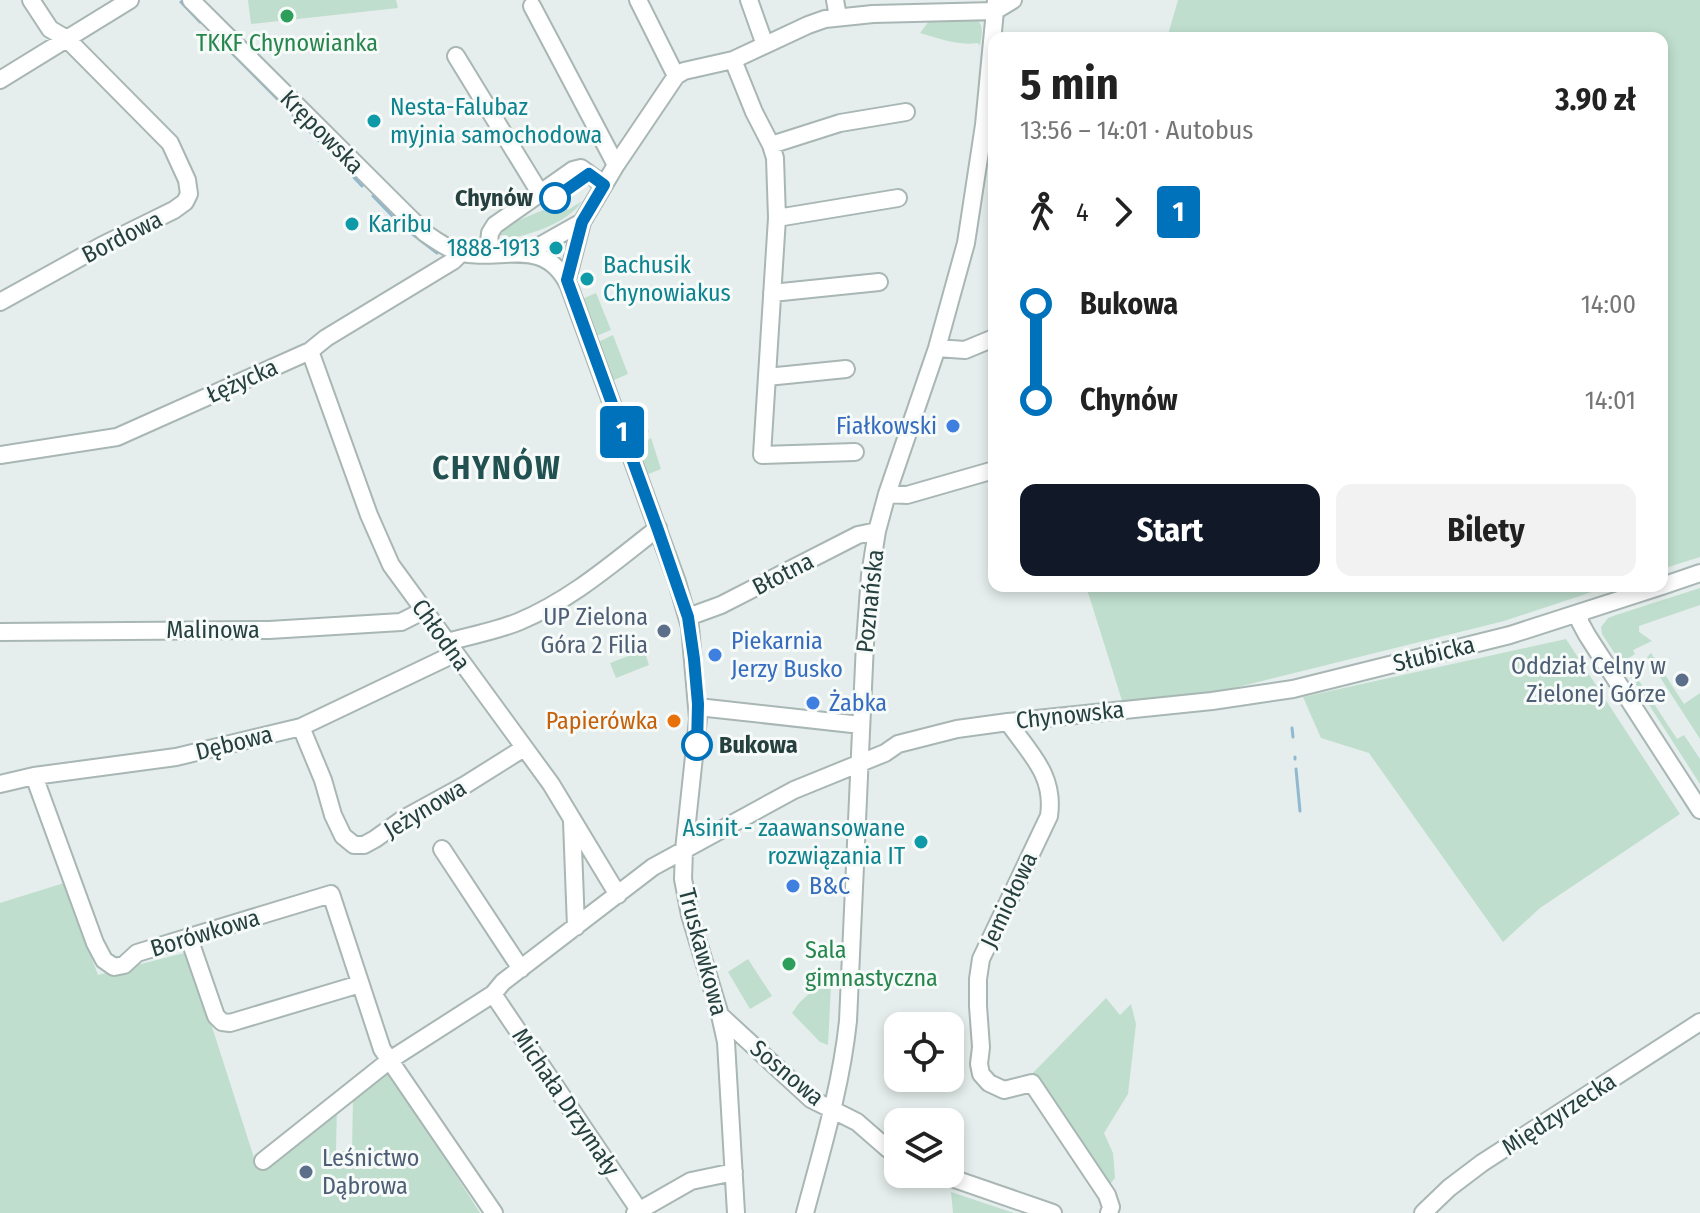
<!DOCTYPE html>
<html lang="pl">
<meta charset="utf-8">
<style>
body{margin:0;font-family:"Fira Sans Condensed",sans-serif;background:#f2f2f2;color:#222;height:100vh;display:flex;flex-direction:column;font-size:30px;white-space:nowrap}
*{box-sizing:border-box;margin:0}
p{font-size:26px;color:#767676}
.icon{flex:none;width:44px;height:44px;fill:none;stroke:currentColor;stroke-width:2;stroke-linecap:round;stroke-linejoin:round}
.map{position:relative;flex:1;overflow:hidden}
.panel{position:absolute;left:988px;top:32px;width:680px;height:560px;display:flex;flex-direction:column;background:#fff;border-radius:16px;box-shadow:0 4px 12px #0003}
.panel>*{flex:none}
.badge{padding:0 16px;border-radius:6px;font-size:28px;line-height:52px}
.fabs{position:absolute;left:884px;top:1012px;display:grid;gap:16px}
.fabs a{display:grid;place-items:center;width:80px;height:80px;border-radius:16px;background:#fff;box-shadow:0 4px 12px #0003;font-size:40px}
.map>.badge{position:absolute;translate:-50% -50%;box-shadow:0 0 0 4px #fff}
.legs{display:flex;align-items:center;gap:12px;height:88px;padding:0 32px;font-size:26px}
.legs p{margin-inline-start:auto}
.overview{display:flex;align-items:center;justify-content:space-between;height:136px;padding:0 32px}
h1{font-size:44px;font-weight:700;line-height:60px}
.primary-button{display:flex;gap:16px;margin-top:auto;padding:16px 32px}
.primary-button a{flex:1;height:92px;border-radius:16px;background:#111827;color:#fff;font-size:32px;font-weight:700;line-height:92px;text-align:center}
.primary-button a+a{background:#f2f2f2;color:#222}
ul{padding:0 32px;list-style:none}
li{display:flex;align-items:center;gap:28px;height:96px;font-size:30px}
li i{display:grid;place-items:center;width:12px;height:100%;margin:0 10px;background:currentColor}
li i::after{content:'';width:20px;height:20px;margin:-10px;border:6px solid;border-radius:50%;background:#fff}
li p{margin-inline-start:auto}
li:first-child i{background:linear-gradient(#0000 50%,currentColor 0)}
li:last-child i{background:linear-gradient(currentColor 50%,#0000 0)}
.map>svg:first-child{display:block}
</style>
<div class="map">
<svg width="1700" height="1213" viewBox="0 0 1700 1213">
<rect width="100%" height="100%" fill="#e5eeec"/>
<!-- green -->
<path fill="#bfdece" d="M248 0H396L398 8 251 24Z
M1178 0H1700V557L1662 569V38H1167Z
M932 17H973C985 23 982 33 980 45L977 43C958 46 938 38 920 33Z
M577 188 580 190 563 202 568 210 582 201C570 222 530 235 507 239V235H500L505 226 543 210Z
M596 293 611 330 594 337 580 300Z
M613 335 628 374 614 380H610L596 343Z
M638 403 649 432 633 439 621 412 623 409Z
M651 438 661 469 646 475 635 449 640 444Z
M1086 586H1610L1504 621 1206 695 1124 707Z
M1700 588V605L1639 626V632L1652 641 1633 650 1635 654 1621 663 1602 634 1601 627 1608 618 1616 615Z
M1566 639 1680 814 1540 908 1503 942 1369 753 1321 738 1303 697Z
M644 650 649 665 616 678 610 663Z
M1651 653 1684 704 1700 693V739L1647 657Z
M1630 667 1677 739 1684 735 1700 759V784L1626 669Z
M64 883 98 975 188 952 257 1167 337 1103 336 1151H352L353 1098 388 1069 480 1213H0V903Z
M748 959 772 996 750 1009 728 972Z
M825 979 831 986 828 1045 820 1042 792 1013 799 1003Z
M1106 998 1120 1015 1131 1004 1136 1024 1128 1094 1104 1133 1113 1153 1115 1178 1104 1191 1027 1079Z
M951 1192 1014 1213H953Z"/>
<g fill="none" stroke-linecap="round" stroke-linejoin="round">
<!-- stream -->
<path stroke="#90b9d0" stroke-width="3" d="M181 2 200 22
M223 44 334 156
M345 168 362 186
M373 196 402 226 437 253
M1292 728 1293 737
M1295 757V759
M1296 769 1300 811"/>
<!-- minor casing -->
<g stroke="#a8b6b4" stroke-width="20">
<path id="minor" d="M191 0 425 233C435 240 446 248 458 252 500 263 544 234 569 286L658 530 677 582 690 627 698 719 684 850 683 879 690 915 720 1015 726 1042 736 1213
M638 0 676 76
M749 0 765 45
M835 0 838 17
M532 6 616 165
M456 56 540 193
M733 60 754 112 771 145 775 158 777 218 762 455 855 452
M0 80 130 0
M771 145 840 123 906 112
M777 218 898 198
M527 253 582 222
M488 254 490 233 495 225 573 170 581 168 604 185
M567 280 582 222 616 165 676 76 684 71 733 60 808 25 825 19 873 14 995 11 1013 0
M772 293 879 282
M0 302 101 246 174 210 185 202 189 194 187 180 170 143 67 39 50 29 31 0
M937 348 965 350 994 338
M310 351 369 515 391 565 551 784 618 895
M767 377 846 369
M0 455 117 437 310 351 326 338 453 261 461 253
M887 494 907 495 994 470
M1662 586 1700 573
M1580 613V622L1587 635 1700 810
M688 617 721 605 858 535 877 531
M0 632 269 630 401 622 423 611
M446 642C470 636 495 631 518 622 571 600 613 563 658 528
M698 707 861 725
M1008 722C1030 754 1055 775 1049 816L981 959 978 979V1006L981 1047 979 1064 981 1074 989 1083 1004 1090 1032 1083 1107 1195 1111 1207 1109 1213
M301 727 323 780 333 815 343 836 354 845H364L375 839 403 819 465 785 524 748
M34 776 95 943 104 960 114 967 124 965 137 953 331 894 382 1049 494 1213
M0 784 34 776 176 757 301 727 454 654
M572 821 576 927
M442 849 521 969
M189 938 216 1016 222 1022 230 1023 360 984
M493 994 639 1210
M721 1016 811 1099 857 1122 888 1149 898 1154
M263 1161 390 1060 493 994 503 982 653 867 794 790 885 753 898 744 957 729 1008 722 1212 701 1293 689 1510 635 1662 586
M940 1174 1053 1213
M635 1213 691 1181 734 1172
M805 1213C822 1149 841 1087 848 1021L865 643 870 575 877 531 887 494 937 348 966 243 984 125 996 0
M1423 1213 1449 1188 1482 1163 1700 1022"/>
</g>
<!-- minor -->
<use href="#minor" stroke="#fff" stroke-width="16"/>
</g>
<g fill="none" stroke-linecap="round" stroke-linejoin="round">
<!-- line-1 casing -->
<g stroke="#fff" stroke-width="18">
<path id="line-1" d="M555 198 589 174 604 185 582 222 567 280 658 530 688 617 694 659 698 704 697 745"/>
</g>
<!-- line-1 -->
<use href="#line-1" stroke="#0072bc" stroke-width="12"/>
</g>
<!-- markers -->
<g fill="#2e9e5b" stroke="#f6faf9" stroke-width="3">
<circle cx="287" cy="16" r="8"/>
<circle cx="789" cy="964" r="8"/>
</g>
<g fill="#0f9aa8" stroke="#f6faf9" stroke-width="3">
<circle cx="374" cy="121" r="8"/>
<circle cx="352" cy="224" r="8"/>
<circle cx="556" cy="248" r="8"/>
<circle cx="587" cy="279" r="8"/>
<circle cx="921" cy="842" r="8"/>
</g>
<g fill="#fff" stroke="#0072bc" stroke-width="4">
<circle cx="555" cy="198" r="14"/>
<circle cx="697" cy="745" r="14"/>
</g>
<g fill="#3f7fe0" stroke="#f6faf9" stroke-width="3">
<circle cx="953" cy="426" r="8"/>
<circle cx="715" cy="655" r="8"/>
<circle cx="813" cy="703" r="8"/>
<circle cx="793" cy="886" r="8"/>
</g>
<g fill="#5c6f8a" stroke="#f6faf9" stroke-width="3">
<circle cx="664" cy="631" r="8"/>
<circle cx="1682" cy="680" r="8"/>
<circle cx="306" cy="1172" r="8"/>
</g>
<circle fill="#e8710a" stroke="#f6faf9" stroke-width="3" cx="674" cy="721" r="8"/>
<g text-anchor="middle" stroke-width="6" stroke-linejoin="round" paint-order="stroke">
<!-- leisure labels -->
<g font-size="24" fill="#27864d" stroke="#f6faf9">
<text x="287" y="51">TKKF Chynowianka</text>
<text x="805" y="958" text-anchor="start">Sala<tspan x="805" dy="28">gimnastyczna</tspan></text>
</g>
<!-- culture labels -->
<g font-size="24" fill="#0d838f" stroke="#f6faf9" text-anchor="start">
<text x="390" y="115">Nesta-Falubaz<tspan x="390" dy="28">myjnia samochodowa</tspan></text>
<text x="368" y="232">Karibu</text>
<text x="540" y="256" text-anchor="end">1888-1913</text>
<text x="603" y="273">Bachusik<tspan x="603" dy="28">Chynowiakus</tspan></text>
<text x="905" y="836" text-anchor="end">Asinit - zaawansowane<tspan x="905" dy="28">rozwiązania IT</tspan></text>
</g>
<!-- street labels -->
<g font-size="24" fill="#25403e" stroke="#f6faf9">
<text transform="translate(322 132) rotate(45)" y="8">Krępowska</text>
<text transform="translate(122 237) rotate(-27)" y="8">Bordowa</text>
<text transform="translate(242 381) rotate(-24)" y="8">Łężycka</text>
<text transform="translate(783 574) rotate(-27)" y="8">Błotna</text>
<text transform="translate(870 601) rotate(-84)" y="8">Poznańska</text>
<text x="213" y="638">Malinowa</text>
<text transform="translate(441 635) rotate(54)" y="8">Chłodna</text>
<text transform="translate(1434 654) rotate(-14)" y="8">Słubicka</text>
<text transform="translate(1070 715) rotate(-6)" y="8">Chynowska</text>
<text transform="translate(234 743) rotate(-14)" y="8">Dębowa</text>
<text transform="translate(425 809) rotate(-31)" y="8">Jeżynowa</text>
<text transform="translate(1009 900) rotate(-65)" y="8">Jemiołowa</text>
<text transform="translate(205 933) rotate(-17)" y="8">Borówkowa</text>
<text transform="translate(703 952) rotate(75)" y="8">Truskawkowa</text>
<text transform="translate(787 1073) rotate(40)" y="8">Sosnowa</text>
<text transform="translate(566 1102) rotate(56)" y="8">Michała Drzymały</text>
<text transform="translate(1559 1114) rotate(-33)" y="8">Międzyrzecka</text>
</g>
<!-- stop labels -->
<g font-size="24" font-weight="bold" fill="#25403e" stroke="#f6faf9" text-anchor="end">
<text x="533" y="206">Chynów</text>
<text x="719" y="753" text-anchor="start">Bukowa</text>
</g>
<!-- shop labels -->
<g font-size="24" fill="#366cbe" stroke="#f6faf9" text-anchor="start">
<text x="937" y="434" text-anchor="end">Fiałkowski</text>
<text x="731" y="649">Piekarnia<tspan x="731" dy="28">Jerzy Busko</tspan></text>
<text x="829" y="711">Żabka</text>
<text x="809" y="894">B&amp;C</text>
</g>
<!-- service labels -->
<g font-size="24" fill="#4e5e75" stroke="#f6faf9" text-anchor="end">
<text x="648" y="625">UP Zielona<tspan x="648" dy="28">Góra 2 Filia</tspan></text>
<text x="1666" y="674">Oddział Celny w<tspan x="1666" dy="28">Zielonej Górze</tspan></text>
<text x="322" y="1166" text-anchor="start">Leśnictwo<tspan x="322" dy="28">Dąbrowa</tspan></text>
</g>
<!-- food labels -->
<g font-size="24" fill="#c56008" stroke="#f6faf9" text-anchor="end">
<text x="658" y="729">Papierówka</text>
</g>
<!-- district labels -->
<g font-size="32" font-weight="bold" letter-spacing="2" fill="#215150" stroke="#f6faf9">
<text x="497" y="479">CHYNÓW</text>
</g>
</g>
</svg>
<div class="fabs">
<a><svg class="icon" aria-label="locate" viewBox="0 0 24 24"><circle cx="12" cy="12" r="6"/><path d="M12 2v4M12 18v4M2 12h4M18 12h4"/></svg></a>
<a><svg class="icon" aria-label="layers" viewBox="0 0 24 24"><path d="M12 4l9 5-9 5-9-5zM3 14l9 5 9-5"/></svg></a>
</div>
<b class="badge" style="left:622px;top:432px;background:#0072bc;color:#fff">1</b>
<section class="panel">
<div class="overview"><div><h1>5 min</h1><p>13:56 – 14:01 · Autobus</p></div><b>3.90 zł</b></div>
<div class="legs"><svg class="icon" aria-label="walk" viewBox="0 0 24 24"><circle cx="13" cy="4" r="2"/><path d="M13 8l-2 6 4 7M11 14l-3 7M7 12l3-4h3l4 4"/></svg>4<svg class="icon" aria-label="forward" viewBox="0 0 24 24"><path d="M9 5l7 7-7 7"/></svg><b class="badge" style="background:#0072bc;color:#fff">1</b></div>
<ul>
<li><i style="color:#0072bc"></i><b>Bukowa</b><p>14:00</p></li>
<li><i style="color:#0072bc"></i><b>Chynów</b><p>14:01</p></li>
</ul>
<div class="primary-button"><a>Start</a><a>Bilety</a></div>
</section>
</div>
